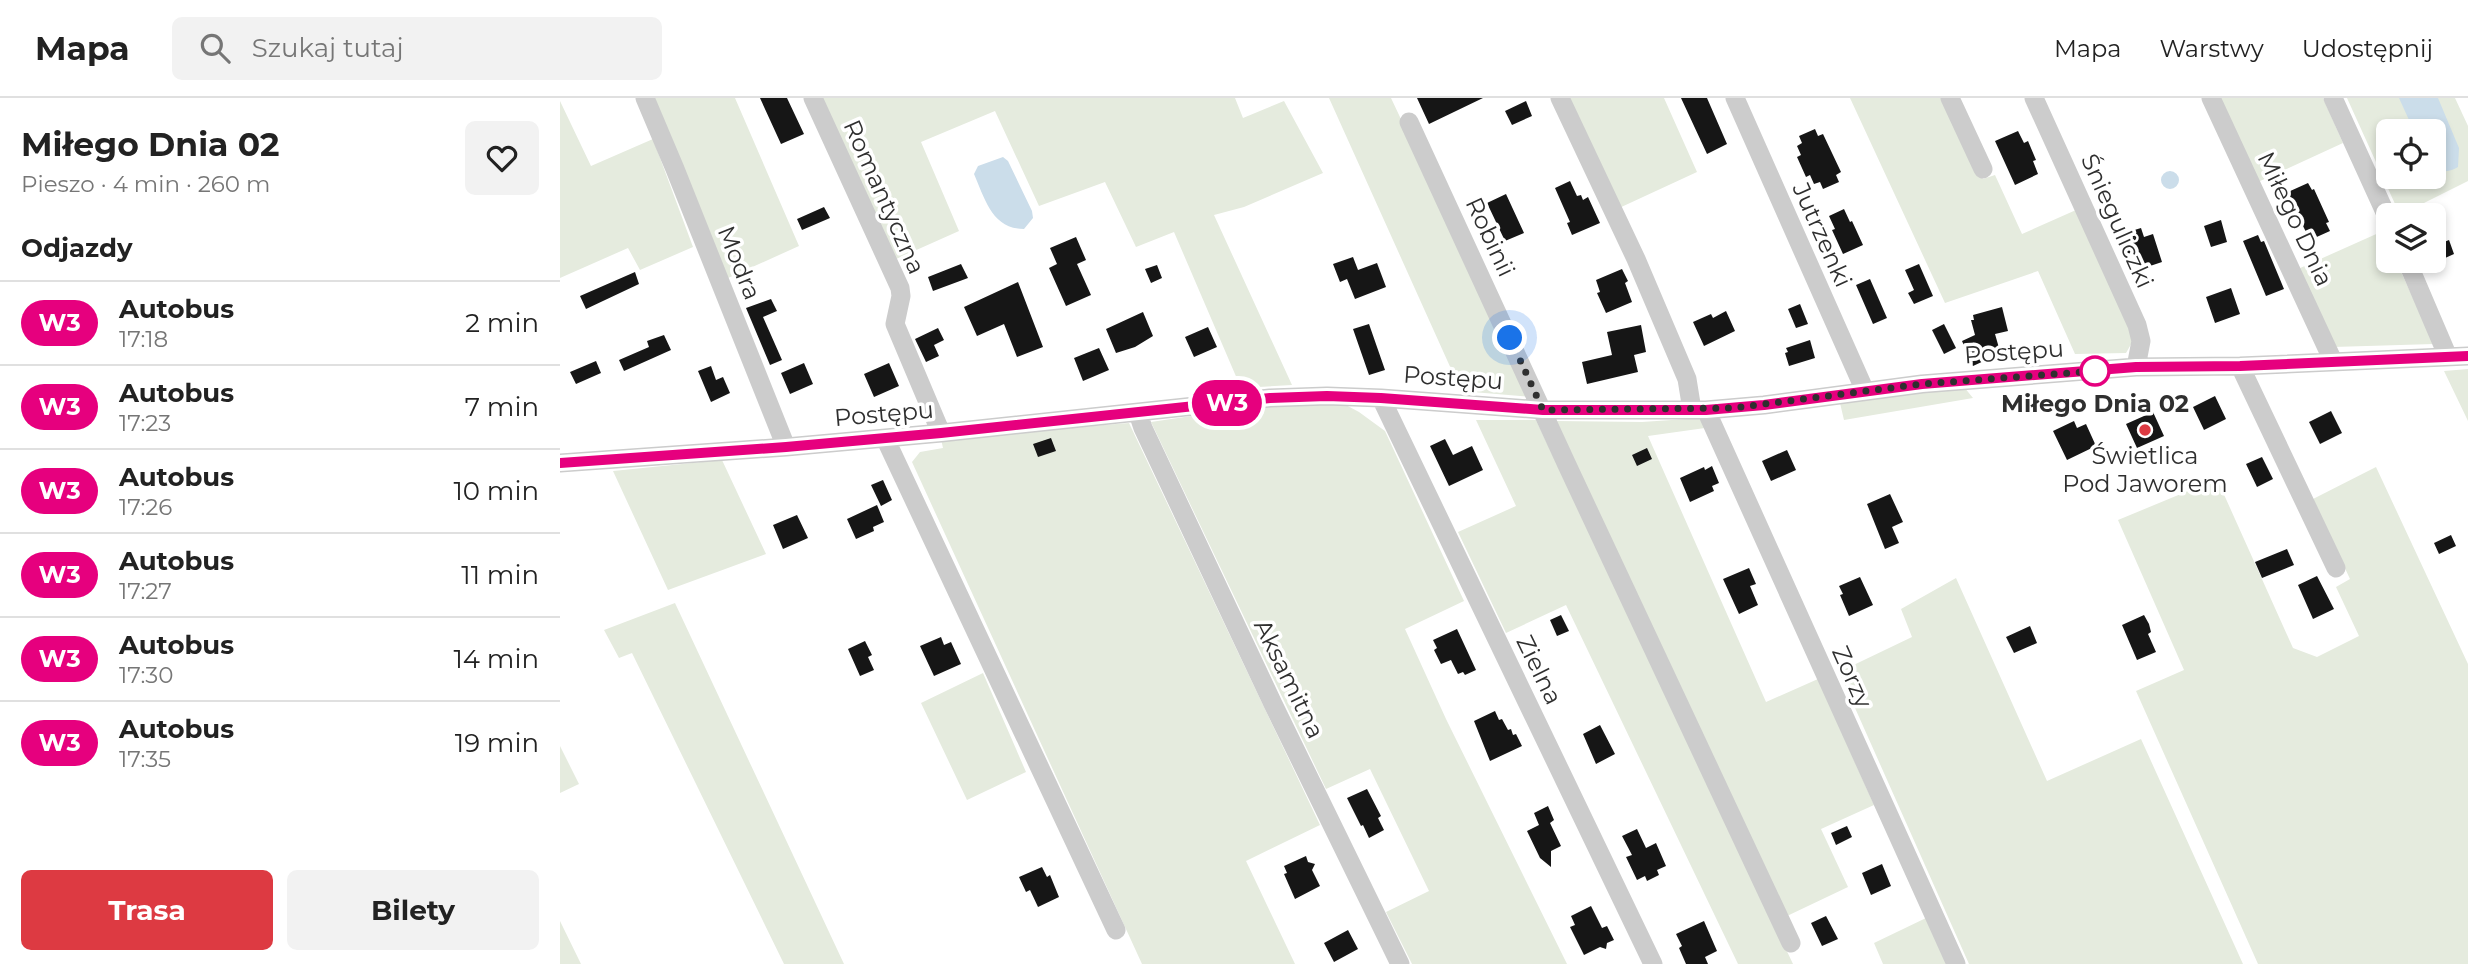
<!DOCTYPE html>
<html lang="pl">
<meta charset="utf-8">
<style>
body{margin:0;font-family:Montserrat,sans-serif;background:#f2f2f2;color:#222;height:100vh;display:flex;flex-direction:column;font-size:26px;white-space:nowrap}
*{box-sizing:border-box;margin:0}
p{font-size:23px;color:#767676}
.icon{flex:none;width:38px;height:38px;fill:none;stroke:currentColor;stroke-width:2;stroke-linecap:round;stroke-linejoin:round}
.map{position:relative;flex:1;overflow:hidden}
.side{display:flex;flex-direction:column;background:#fff;width:560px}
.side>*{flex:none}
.badge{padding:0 14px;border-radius:23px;font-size:24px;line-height:46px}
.controls{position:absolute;left:1816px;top:21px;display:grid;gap:14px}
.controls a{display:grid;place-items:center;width:70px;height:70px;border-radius:10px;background:#fff;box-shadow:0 4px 10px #0003;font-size:35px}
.you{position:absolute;width:35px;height:35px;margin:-18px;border:5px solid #fff;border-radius:50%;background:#1a73e8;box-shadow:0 0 0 10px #1a73e833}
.map>.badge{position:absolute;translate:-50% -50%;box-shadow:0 0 0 4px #fff}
h2{padding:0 21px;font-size:26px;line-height:63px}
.round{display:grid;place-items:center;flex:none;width:74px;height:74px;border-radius:10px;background:#f2f2f2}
.overview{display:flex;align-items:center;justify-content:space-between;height:119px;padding:0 21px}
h1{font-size:33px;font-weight:700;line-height:52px}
.action{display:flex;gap:14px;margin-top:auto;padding:14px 21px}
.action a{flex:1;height:80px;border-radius:10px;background:#dd3a42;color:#fff;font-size:28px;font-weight:700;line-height:80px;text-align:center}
.action a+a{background:#f2f2f2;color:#222}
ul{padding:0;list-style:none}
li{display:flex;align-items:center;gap:21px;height:84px;padding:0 21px;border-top:2px solid #e0e0e0}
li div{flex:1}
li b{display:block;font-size:26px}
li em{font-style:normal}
li .badge{min-width:77px;font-weight:700;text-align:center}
header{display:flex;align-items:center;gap:42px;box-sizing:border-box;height:98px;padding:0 35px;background:#fff;border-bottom:2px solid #e0e0e0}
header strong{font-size:33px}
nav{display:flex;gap:38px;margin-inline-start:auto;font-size:24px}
.search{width:490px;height:63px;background:#f2f2f2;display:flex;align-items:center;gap:18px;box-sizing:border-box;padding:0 24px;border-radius:10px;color:#767676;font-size:26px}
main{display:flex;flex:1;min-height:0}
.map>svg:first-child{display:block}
</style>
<header>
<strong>Mapa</strong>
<div class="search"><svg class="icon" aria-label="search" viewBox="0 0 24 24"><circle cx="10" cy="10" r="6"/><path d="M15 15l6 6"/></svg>Szukaj tutaj</div>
<nav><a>Mapa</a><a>Warstwy</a><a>Udostępnij</a></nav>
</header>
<main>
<section class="side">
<div class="overview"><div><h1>Miłego Dnia 02</h1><p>Pieszo · 4 min · 260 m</p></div><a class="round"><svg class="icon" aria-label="heart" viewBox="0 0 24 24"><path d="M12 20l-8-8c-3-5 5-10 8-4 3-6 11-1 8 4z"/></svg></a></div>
<h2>Odjazdy</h2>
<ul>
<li><span class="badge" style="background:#e6007e;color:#fff">W3</span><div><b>Autobus</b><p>17:18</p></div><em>2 min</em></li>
<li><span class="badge" style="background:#e6007e;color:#fff">W3</span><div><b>Autobus</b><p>17:23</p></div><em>7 min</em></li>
<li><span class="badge" style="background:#e6007e;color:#fff">W3</span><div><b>Autobus</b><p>17:26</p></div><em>10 min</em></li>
<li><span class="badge" style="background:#e6007e;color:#fff">W3</span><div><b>Autobus</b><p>17:27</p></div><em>11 min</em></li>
<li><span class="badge" style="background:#e6007e;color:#fff">W3</span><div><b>Autobus</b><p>17:30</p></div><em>14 min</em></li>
<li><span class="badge" style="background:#e6007e;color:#fff">W3</span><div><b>Autobus</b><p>17:35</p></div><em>19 min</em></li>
</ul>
<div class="action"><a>Trasa</a><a>Bilety</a></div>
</section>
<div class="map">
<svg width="1908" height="866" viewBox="0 0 1908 866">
<rect width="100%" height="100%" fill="#fff"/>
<!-- green -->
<path fill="#e5ebde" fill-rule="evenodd" d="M94 0H175L239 148 168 180Z
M262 0H675L683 20 724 3 763 75 684 109 654 117 732 287 681 290 614 134 576 149 545 84 479 108 435 13 361 44 399 133 334 162Z
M769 0H831L972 299 901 293Z
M1007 0H1104L1137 74 1057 111Z
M1290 0H1386L1423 81 1435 77 1462 136 1516 112 1574 241 1566 255 1515 256 1478 173 1385 205Z
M1660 0H1763L1783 45 1698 84Z
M1787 0H1895L1908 28V83L1840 117ZM1829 33H1874V79H1829Z
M0 3 31 68 93 41 133 149 80 172 68 150 0 180Z
M1823 133 1829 146V163H1836L1874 246 1773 249 1738 171Z
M1908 271V323L1884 273Z
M1404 289 1413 300 1284 322 1280 305Z
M784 306 799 314 825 333 904 503 845 531 886 621 1007 866H852L826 814 869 793 810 671 766 691 591 324 692 309Z
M1141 320 1145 330 1088 338 1206 604 1258 581 1314 707 1261 731 1288 789 1227 818 996 323 1082 324Z
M916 322H976L1233 866H1178L1006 507 946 535 898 434 956 408Z
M569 325 760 727 686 763 735 866H582L352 364 360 354 383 350 381 341C444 337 506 330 569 325Z
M162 362 206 456 108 492 53 373Z
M1816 369 1908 566V866H1698L1576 593 1624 572 1558 422 1657 381 1733 550 1757 559 1799 538 1776 489 1790 481 1753 401Z
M1396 480 1487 683 1581 641 1683 866H1409L1279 574 1352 539 1341 511Z
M115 505 284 866H224L72 555 59 560 44 532Z
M423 575 466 674 407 702 361 605Z
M0 648 19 686 0 695Z
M1366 820 1386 866H1323L1314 845Z
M0 823 21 866H0Z"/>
<!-- water -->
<path fill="#cbddea" d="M1839 0H1878L1899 50 1898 69C1890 74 1882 75 1874 69V33H1854Z
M443 59 448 63 472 113 473 120 464 131C432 131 425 101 414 76L418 68Z
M1601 82a9 9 0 1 1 18 0a9 9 0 1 1-18 0Z"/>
<!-- building -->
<path fill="#161616" d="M200 0H227L244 36 221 46Z
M857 0H923L869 26Z
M1121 0H1147L1167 46 1147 56Z
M966 3 972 18 952 27 945 13Z
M1255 31 1258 38 1263 36 1281 74 1276 77 1279 84 1263 91 1260 84 1254 86 1250 77 1246 79 1237 59 1241 57 1237 48 1242 45 1239 38Z
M1458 33 1464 45 1468 43 1476 62 1473 63 1478 76 1455 87 1435 43Z
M1010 83 1017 98 1021 97 1023 102 1028 99 1040 125 1012 137 1007 125 1010 124 995 90Z
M1748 85 1752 92 1754 91 1769 124 1766 125 1770 133 1750 142 1742 126 1739 128 1731 111 1735 110 1728 94Z
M946 96 964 135 945 143 927 105Z
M264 109 270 120 242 132 237 121Z
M1284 111 1290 124 1292 123 1303 147 1283 156 1272 132 1275 131 1269 118Z
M1661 122 1667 144 1651 149 1644 128Z
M1581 130 1584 139 1593 136 1602 164 1581 171 1576 156 1565 160 1558 137Z
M1698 137 1701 144 1704 143 1724 191 1706 198 1683 143Z
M516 139 526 162 517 166 531 197 506 208 489 170 497 166 490 150Z
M1889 142 1894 156 1874 165V148Z
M793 159 798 172 817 165 826 189 795 201 787 181 780 184 773 166Z
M401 166 408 180 373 193 368 179Z
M1359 166 1373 198 1354 206 1348 195 1354 192 1345 172Z
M597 167 602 180 591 185 585 171Z
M1062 171 1068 183 1065 185 1072 204 1046 215 1037 195 1040 194 1036 182Z
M75 174 79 186 26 211 20 198Z
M1310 181 1327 220 1313 226 1296 187Z
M458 184 483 249 457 259 444 226 417 238 404 209Z
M1671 190 1680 216 1655 225 1646 199Z
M211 201 217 213 203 219 222 262 210 267 186 210Z
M1240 206 1248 226 1236 230 1228 211Z
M1442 209 1448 233 1435 236 1439 250 1423 255 1426 262 1413 268 1402 243 1415 237 1411 222H1414L1413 217Z
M1166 213 1175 233 1144 248 1133 224 1151 216 1153 220Z
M583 214 593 238 575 249 556 255 546 231Z
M809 226 825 272 809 277 793 231Z
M1384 226 1396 250 1384 256 1372 232Z
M1081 227 1086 254 1074 257 1078 274 1027 286 1022 264 1052 257 1047 234Z
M648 229 657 249 634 259 625 239Z
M378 230 384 242 374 247 379 258 366 264 355 241Z
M104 237 111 252 64 273 59 262 89 249 87 243Z
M1250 242 1255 260 1229 268 1225 255 1228 254 1226 250Z
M539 250 549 272 523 283 514 260Z
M36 263 41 275 16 286 10 274Z
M244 265 253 286 230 296 221 275Z
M329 265 339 288 314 299 304 276Z
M151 268 156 282 163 279 170 295 151 304 138 273Z
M1655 298 1666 321 1644 332 1633 309Z
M1771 313 1782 335 1760 346 1749 324Z
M1593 314 1604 338 1577 350 1566 326Z
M1514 323 1517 330 1526 326 1536 348 1507 362 1493 333Z
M491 340 496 353 478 359 473 346Z
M885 341 893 357 912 348 923 372 889 388 870 348Z
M1087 350 1092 361 1077 368 1072 357Z
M1227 352 1236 372 1211 383 1202 363Z
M1702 359 1713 381 1697 389 1686 366Z
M1152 368 1159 385 1152 388 1154 393 1130 404 1120 380 1144 369 1145 372Z
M323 382 332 402 321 408 311 387Z
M1330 396 1343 424 1332 429 1339 445 1325 451 1307 406Z
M317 407 324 424 313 429 314 433 296 441 287 421Z
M237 417 248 440 223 451 213 427Z
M1891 437 1896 448 1879 456 1874 445Z
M1727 451 1734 467 1702 480 1695 464Z
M1189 470 1196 486 1190 488 1198 507 1179 516 1163 481Z
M1757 478 1774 511 1753 521 1738 487Z
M1300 479 1313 507 1289 518 1280 497 1283 496 1279 488Z
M1001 517 1009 533 997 538 990 522Z
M1584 517 1589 526 1591 534 1588 536 1596 554 1577 562 1562 527Z
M1470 528 1477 545 1454 555 1446 539Z
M897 531 916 572 905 577 903 574 898 576 891 562 881 566 874 552 877 550 873 542Z
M381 539 384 547 391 544 401 566 374 578 360 548Z
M305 543 312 557 308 559 314 572 300 578 288 551Z
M935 613 939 622 942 621 948 632 951 631 953 637 956 636 962 648 930 663 914 623Z
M1040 627 1055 656 1036 666 1023 636Z
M807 691 821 718 818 720 824 732 809 740 803 727 801 728 787 700Z
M988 708 994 722 990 725 1001 748 991 753V769L980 760 967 733 979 727 974 715Z
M1287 728 1292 739 1276 747 1271 735Z
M1077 731 1086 750 1096 745 1106 768 1097 772 1099 777 1087 783 1085 778 1077 782 1066 759 1072 757 1062 738Z
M746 758 748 764 755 766 752 772 760 788 735 801 724 776 727 775 724 768Z
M1322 766 1331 788 1311 797 1302 775Z
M482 769 487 779 490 777 499 799 478 809 470 792 466 794 459 779Z
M1031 808 1042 830 1047 828 1054 842 1047 845 1046 851 1040 849 1024 857 1010 829 1015 827 1011 818Z
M1266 818 1278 841 1262 848 1251 825Z
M1144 823 1157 853 1145 859 1148 866H1126L1119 850 1122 848 1116 836Z
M788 832 798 851 774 864 764 845Z"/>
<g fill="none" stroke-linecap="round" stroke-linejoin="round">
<!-- minor -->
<path stroke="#ccc" stroke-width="19" d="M85 0 115 71 226 349
M253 0 340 190 341 198 335 226 381 335
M1000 0 1076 161 1127 281 1132 312
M1175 0 1305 293
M1390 0 1423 71
M1474 0 1577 227 1581 243 1576 269
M1651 0 1773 263
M1773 0 1829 123
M849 24 1007 367 1231 845
M1847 163 1888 259
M1680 268 1776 470
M821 300 1093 866
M1146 312 1396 866
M578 315 583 330 713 606 840 866
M325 340 556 832
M0 365 226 349 381 335 710 300 767 298 821 300 983 312H1146L1204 307 1362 286 1576 269 1680 268 1908 258"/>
</g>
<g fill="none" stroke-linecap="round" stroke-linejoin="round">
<!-- line casing -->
<g stroke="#fff" stroke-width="16">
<path id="line" d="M0 365 226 349 381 335 710 300 767 298 821 300 983 312H1146L1204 307 1362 286 1576 269 1680 268 1908 258"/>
</g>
<!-- line -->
<use href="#line" stroke="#e6007e" stroke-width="10"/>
<!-- walk -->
<path stroke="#2f2f2f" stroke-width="7" stroke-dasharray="0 12.6" d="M950 240 983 312 1173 310 1362 286 1535 273"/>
</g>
<!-- markers -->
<circle fill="#fff" stroke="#e6007e" stroke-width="3.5" cx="1535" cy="273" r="14"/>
<circle fill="#dd3a42" stroke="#fff" stroke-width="2.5" cx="1585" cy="332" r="7"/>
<g text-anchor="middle" stroke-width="7" stroke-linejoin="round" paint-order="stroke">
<!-- street labels -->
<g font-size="24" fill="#2f2f2f" stroke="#fff">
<text transform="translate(324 99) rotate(66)" y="8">Romantyczna</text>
<text transform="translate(1735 121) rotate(65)" y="8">Miłego Dnia</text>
<text transform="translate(1557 123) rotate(66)" y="8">Śnieguliczki</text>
<text transform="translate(1262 137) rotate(66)" y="8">Jutrzenki</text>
<text transform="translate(930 139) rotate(65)" y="8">Robinii</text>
<text transform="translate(179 165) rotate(68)" y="8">Modra</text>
<text transform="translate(1454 254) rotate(-4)" y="8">Postępu</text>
<text transform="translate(893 280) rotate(4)" y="8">Postępu</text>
<text transform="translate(324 316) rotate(-5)" y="8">Postępu</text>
<text transform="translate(979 572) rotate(64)" y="8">Zielna</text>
<text transform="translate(1292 579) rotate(66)" y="8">Zorzy</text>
<text transform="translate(729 581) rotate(64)" y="8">Aksamitna</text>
</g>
<!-- stop labels -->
<g font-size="24" font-weight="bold" fill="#2f2f2f" stroke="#fff">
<text x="1535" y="314">Miłego Dnia 02</text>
</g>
<!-- poi labels -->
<g font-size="24" fill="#2f2f2f" stroke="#fff">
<text x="1585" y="366">Świetlica<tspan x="1585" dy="28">Pod Jaworem</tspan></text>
</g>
</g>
</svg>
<div class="controls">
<a><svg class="icon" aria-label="locate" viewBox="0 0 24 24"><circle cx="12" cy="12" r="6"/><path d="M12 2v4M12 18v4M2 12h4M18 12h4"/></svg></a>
<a><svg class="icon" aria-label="layers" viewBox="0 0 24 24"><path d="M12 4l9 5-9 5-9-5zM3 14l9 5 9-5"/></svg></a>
</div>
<div class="you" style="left:950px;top:240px"></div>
<b class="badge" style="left:667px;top:305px;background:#e6007e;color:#fff">W3</b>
</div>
</main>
